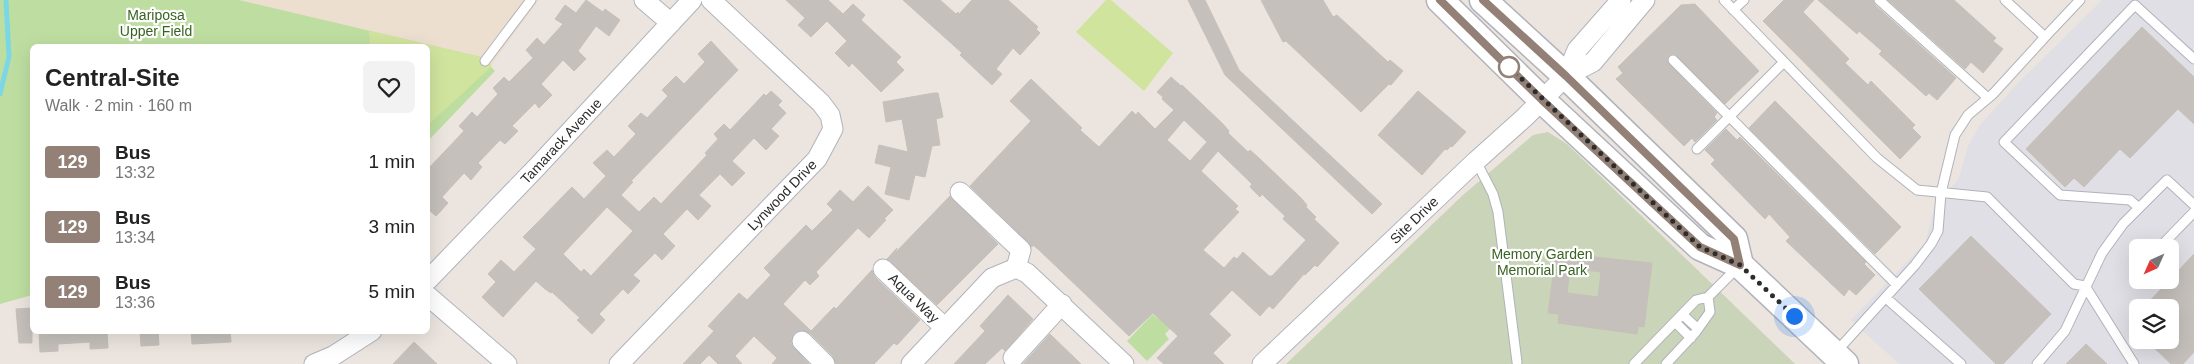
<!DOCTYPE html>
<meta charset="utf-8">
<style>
body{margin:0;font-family:Arial,sans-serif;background:#f2f2f2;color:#222;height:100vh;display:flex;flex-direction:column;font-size:19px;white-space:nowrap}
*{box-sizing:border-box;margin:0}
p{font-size:16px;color:#767676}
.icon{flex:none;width:28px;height:28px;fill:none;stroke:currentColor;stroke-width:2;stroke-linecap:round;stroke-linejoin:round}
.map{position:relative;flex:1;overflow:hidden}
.sheet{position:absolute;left:30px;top:44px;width:400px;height:290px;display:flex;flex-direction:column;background:#fff;border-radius:8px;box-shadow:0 5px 20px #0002}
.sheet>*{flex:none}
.badge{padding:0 10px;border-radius:4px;font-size:18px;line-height:32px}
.needle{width:32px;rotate:225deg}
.buttons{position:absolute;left:2129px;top:239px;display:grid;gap:10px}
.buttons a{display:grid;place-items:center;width:50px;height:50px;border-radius:8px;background:#fff;box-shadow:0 5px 20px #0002;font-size:25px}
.you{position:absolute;width:25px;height:25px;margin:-12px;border:4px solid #fff;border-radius:50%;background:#1a73e8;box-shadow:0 0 0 8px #1a73e833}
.map>.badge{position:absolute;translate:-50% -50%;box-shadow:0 0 0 2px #fff}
.round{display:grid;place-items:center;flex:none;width:52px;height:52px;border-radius:8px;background:#f2f2f2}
.overview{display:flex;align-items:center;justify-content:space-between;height:85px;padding:0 15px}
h1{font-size:24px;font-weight:700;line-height:38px}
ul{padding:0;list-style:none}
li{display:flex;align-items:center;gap:15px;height:65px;padding:0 15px}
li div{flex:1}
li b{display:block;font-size:19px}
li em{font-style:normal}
li .badge{min-width:55px;font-weight:700;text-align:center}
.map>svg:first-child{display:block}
</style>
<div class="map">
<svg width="2194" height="364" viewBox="0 0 2194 364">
<rect width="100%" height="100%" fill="#ece5df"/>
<!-- industrial -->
<path fill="#e0dfe5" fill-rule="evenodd" d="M2102 0H2194V364H1899L1851 320 1925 243 1935 205 1958 180 1968 146 1980 125 2017 84ZM2138 248H2170V280H2138ZM2138 308H2170V340H2138Z"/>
<!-- education -->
<path fill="#ecdfd0" d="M0 0H539L466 100 428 141V46H32V295L0 304Z"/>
<!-- green -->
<path fill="#bedea1" d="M0 0H239L481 57 495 71 428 141V46H32V295L0 304Z
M1169 305 1182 317 1165 334 1169 339 1147 361 1127 341 1153 314 1157 318Z"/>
<!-- cemetery -->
<path fill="#cad4b8" d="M1548 132 1567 144 1795 364H1286L1463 195 1533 135Z"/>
<!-- pitch -->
<path fill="#d0e49e" d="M1106 0H1111L1173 53 1144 91 1076 32Z
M369 31 482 57 492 66 428 125V46H370Z"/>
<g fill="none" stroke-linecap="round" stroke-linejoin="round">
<!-- stream -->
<path stroke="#7cd7e5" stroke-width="5" d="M0 94 9 57 6 0"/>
</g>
<!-- building -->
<path fill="#c5c0bb" stroke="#c7c0b9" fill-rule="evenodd" d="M586 0 603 12 605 9 620 20 609 36 596 26 578 51 586 59 574 71 563 60 541 84 552 95 539 108 535 103 512 126 518 131 505 144 500 140 478 163 482 167 471 180 464 173 442 197 448 203 439 213 436 216 429 210 428 211V169L464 131 459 126 472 112 477 117 498 94 493 88 504 77 509 82 533 58 526 50 537 38 544 45 563 24 555 19 565 5 576 13Z
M786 0H828L843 14 853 4 865 15 861 20 901 57 896 62 904 70 881 92 852 63 849 67 835 53 847 41 827 21 811 37 798 25 805 18Z
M903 0H940L956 14 958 12 959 14 972 0H1008L1038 27 1036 29 1040 33 1020 55 1013 48 996 69 1002 74 992 85 960 55 962 53Z
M1188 0H1205L1239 70 1382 204 1372 214 1225 75Z
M1261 0H1323L1333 17 1337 15 1388 62 1390 60 1403 71 1391 85 1389 84 1361 112 1286 41 1283 42Z
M1784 0H1814L1803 12 1849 59 1845 63 1868 85 1871 81 1915 125 1912 128 1921 137 1900 159 1763 21Z
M1818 0H1873L1875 5 1956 78 1937 100 1929 93 1926 96 1879 54 1882 51 1859 31 1857 34Z
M1888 0H1954L1996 38 1993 41 2003 49 1983 73 1971 62 1965 69Z
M1695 4 1759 71 1725 104 1677 56 1674 54 1669 55 1667 59 1669 64 1717 113 1714 117 1717 120 1695 142 1692 138 1684 146 1616 79 1623 73 1618 67 1681 5Z
M2142 27 2194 77V124L2178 109 2130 158 2120 149 2084 187 2074 178 2065 187 2026 149Z
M711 41 738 70 631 181 633 182 621 195 639 212 654 197 661 204 707 155 705 153 718 139 714 134 724 124 730 130 764 94 766 96 771 91 782 101 778 105 786 113 771 129 779 136 766 150 754 138 732 161 745 173 732 186 720 174 699 195 711 206 698 220 687 209 663 234 675 246 662 260 655 253 633 275 640 281 628 294 623 289 599 314 605 320 592 334 577 320 580 318 552 292 551 293 545 289 536 281 503 317 482 297 496 282 488 274 501 260 514 272 536 249 523 237 536 224 572 187 584 199 606 176 593 163 607 150 614 157 636 134 628 126 641 113 647 118 668 96 662 90 676 76 684 84 705 62 698 54ZM607 207 633 231 591 276 584 269 581 272 563 254Z
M1171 77 1181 86 1182 85 1223 124 1229 131 1228 133 1248 152 1250 150 1260 159 1301 198 1307 205 1306 207 1316 217 1314 219 1339 243 1317 267 1315 265 1305 275 1304 274 1273 309 1269 306 1260 316 1232 290 1209 314 1231 335 1213 353 1224 364H1164L1157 358 1178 336 1153 313 1129 336 1039 250 1033 245 1032 247 970 186 1031 121 1010 101 1031 79 1082 128 1080 130 1099 147 1132 111 1136 115 1138 112 1155 129 1174 110 1162 99 1163 97 1157 92ZM1184 120 1207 142 1190 161 1167 140ZM1218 151 1252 184 1250 187 1260 197 1262 194 1267 199 1285 216 1283 219 1306 240 1272 276H1269L1243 252 1237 259 1234 257 1224 268 1203 250 1239 212 1235 209 1238 206 1201 171Z
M1418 91 1466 132 1452 147 1451 146 1447 150 1445 149 1422 175 1378 135Z
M934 93H938L943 117 936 119 940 145 932 146 925 177 915 175 909 200 885 194 891 167 875 163 879 145 908 152 902 119 886 122 883 102Z
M1775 101 1901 227 1875 254 1749 128Z
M1726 129 1737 140 1740 137 1866 262 1864 264 1875 275 1856 295 1849 289 1844 296 1786 241 1790 237 1769 214 1765 219 1711 164 1715 160 1705 150Z
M868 186 893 210 884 219 886 220 869 238 858 228 816 272 819 276 810 285 805 280 783 304 811 331 834 307 836 309 872 270 875 277 920 320 897 345 894 343 874 364H836L833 356 810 333 800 330 794 333 791 344 809 364H772L777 358 754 336 735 356 742 364H718L709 355 700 364H683L714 331 708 326 739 293 747 300 771 275 764 268 806 225 812 231 833 210 827 204 840 190 853 202Z
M950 196 998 244 937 305 887 259 897 248 895 253Z
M1971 236 2051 314 2003 364H1996L1919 289Z
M1556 253 1652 263 1644 327 1638 326 1637 334 1558 323 1559 314 1548 313ZM1570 268 1601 272 1598 297 1567 293Z
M2194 254V352L2183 364H2171L2146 340H2170V308H2143Z
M1008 295 1033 319 1005 351 1002 348 985 364H954L985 331 980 326Z
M32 308V343H19L16 309Z
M39 331H107L108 348 90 349V342L58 344V351L40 352Z
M140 331H158L159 345 141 346Z
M191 331H230L231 342 192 344Z
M1050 334 1051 335 1081 364H1023Z
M414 342 437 364H393Z
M2086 344 2107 364H2066Z"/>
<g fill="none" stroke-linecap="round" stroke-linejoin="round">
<!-- service casing -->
<g stroke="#b0b3bb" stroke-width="11">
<path id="service" d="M1724 0 1877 158 1917 190 1987 197 2074 284 2085 286 2134 364
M1879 0 1988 98
M1733 10 1744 0
M2045 37 2080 0
M1673 60 1897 285
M485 61 531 0
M1697 149 1783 63
M1476 161 1493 194 1498 212 1517 362
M2139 208 2130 200 2060 195 2004 142 2135 5 2194 59
M2159 248 2194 212
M2137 269H2138
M1886 298 1961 364
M1682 314 1698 329
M1675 322 1691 338
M1836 352 1915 265 1931 244 1938 231 1941 193 1955 135 1968 115 1993 94 2045 37 2005 0
M1634 364 1696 300 1708 297 1738 267
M1666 364 1695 333 1710 312 1708 297
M2037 364 2065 331 2102 253 2123 224 2167 180 2194 205"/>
</g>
<!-- minor casing -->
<g stroke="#b0b3bb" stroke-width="21">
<path id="minor" d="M644 0 671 23
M1566 76 1577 50 1621 0
M960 192 1021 250 1016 268
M883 269 945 328
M428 280 536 168 692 0
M428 296 507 364
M802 341 825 364
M1013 358 1062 304
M314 364 333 356 372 331
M619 364 817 159 833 129 830 115 821 103 711 0
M911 364 992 278 1016 268 1027 273 1124 364
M1262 364 1476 161 1525 117 1566 76 1593 62 1645 0"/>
</g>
<!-- secondary casing -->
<g stroke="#b0b3bb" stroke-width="29">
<path id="secondary" d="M1440 0 1542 100 1700 247 1740 265 1845 364
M1483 0 1566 76 1734 239 1740 265"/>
</g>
<!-- service -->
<use href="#service" stroke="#fff" stroke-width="9"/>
<!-- minor -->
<use href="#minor" stroke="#fff" stroke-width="19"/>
<!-- secondary -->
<use href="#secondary" stroke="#fff" stroke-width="26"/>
</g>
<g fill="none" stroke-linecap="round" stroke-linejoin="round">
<!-- line casing -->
<g stroke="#fff" stroke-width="11">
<path id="line" d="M1440 0 1542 100 1700 247 1740 265 1734 239 1566 76 1483 0"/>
</g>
<!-- line -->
<use href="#line" stroke="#938177" stroke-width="8"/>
<!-- walk -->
<path stroke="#2c2c2c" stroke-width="5" stroke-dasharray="0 9" d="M1509 67 1700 247 1740 265 1794 316"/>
</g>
<!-- markers -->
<circle fill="#fff" stroke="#938177" stroke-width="2.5" cx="1509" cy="67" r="10"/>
<g text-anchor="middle" stroke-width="4.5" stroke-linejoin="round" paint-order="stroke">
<!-- park labels -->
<g font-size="14" fill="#386321" stroke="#fff">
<text x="156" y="20">Mariposa<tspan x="156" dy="16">Upper Field</tspan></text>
<text x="1542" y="259">Memory Garden<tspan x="1542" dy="16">Memorial Park</tspan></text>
</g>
<!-- street labels -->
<g font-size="14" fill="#2c2c2c" stroke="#fff">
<text transform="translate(561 141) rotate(-47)" y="5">Tamarack Avenue</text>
<text transform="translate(782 195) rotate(-46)" y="5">Lynwood Drive</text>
<text transform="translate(1414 220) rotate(-44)" y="5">Site Drive</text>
<text transform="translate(914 298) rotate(44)" y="5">Aqua Way</text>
</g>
</g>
</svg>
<div class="buttons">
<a><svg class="needle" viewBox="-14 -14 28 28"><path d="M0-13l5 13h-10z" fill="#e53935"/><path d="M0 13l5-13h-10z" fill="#767676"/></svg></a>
<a><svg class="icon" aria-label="layers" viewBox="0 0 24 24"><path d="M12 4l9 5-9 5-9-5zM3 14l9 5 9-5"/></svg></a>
</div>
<div class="you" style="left:1794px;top:316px"></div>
<section class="sheet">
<div class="overview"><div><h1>Central-Site</h1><p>Walk · 2 min · 160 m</p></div><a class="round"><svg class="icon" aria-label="heart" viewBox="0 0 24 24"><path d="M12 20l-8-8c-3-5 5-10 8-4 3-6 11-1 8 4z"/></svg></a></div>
<ul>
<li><span class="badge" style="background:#938177;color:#fff">129</span><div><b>Bus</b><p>13:32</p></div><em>1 min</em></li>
<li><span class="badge" style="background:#938177;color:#fff">129</span><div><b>Bus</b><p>13:34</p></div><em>3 min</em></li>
<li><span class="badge" style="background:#938177;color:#fff">129</span><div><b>Bus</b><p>13:36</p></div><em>5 min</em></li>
</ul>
</section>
</div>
